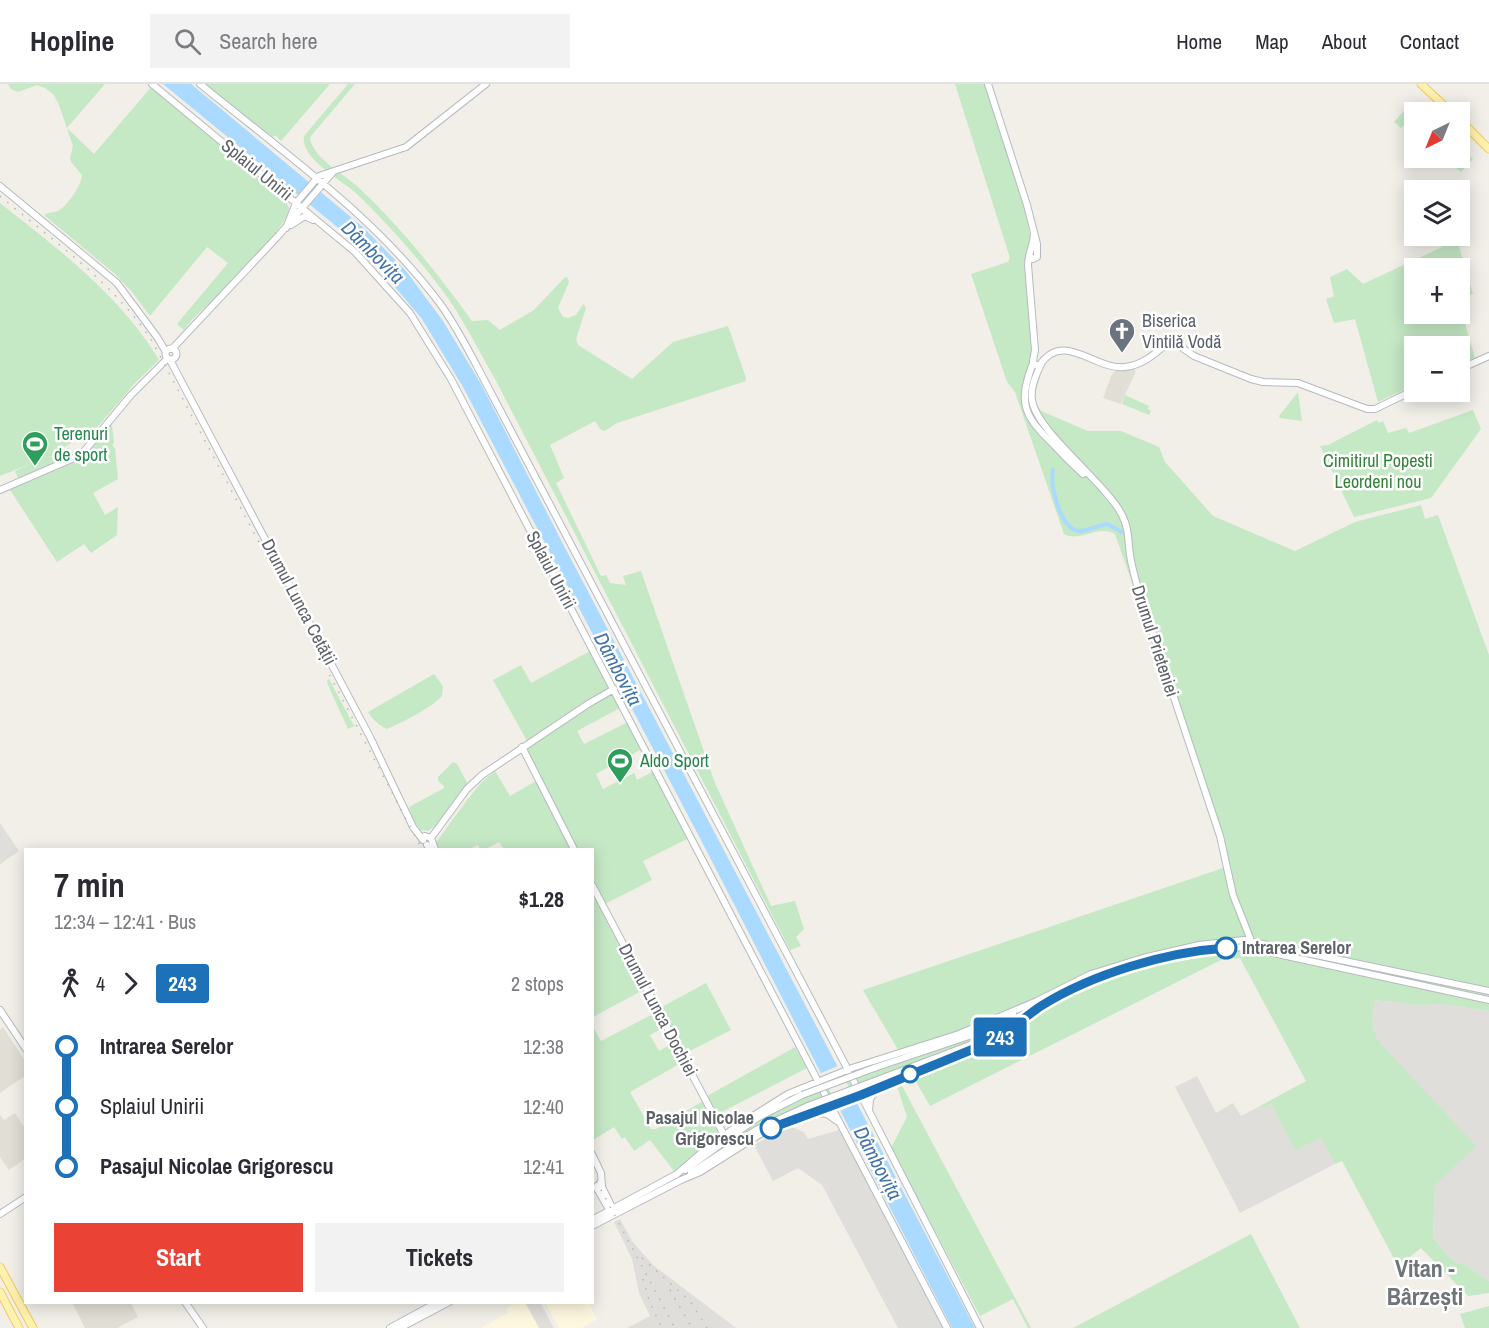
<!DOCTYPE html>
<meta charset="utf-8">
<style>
body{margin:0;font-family:"Archivo Narrow",sans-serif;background:#f2f2f3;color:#2b2b33;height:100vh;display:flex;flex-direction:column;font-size:22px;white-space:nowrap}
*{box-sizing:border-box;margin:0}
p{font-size:20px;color:#7c7c81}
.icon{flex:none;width:33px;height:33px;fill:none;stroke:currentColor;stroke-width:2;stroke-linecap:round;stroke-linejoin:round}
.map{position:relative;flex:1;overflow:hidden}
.side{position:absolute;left:24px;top:764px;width:570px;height:456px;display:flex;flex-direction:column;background:#fff;border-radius:0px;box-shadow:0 3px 15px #0003}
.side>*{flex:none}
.badge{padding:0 12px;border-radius:4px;font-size:21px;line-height:39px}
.needle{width:39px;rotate:223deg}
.controls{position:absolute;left:1404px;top:18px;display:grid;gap:12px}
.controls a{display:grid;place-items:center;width:66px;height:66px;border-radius:0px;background:#fff;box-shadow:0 3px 15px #0003;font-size:30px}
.map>.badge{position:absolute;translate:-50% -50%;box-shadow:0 0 0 3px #fff}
.legs{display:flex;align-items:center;gap:9px;height:66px;padding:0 30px;font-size:20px}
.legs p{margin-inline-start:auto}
.summary{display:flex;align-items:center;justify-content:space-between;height:102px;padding:0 30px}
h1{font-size:33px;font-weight:800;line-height:45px}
.cta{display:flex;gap:12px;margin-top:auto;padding:12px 30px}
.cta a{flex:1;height:69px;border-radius:0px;background:#ea4335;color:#fff;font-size:24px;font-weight:800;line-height:69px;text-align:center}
.cta a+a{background:#f2f2f3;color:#2b2b33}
ul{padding:0 30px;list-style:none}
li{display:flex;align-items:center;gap:21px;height:60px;font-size:22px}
li i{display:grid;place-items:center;width:9px;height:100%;margin:0 8px;background:currentColor}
li i::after{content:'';width:15px;height:15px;margin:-8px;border:4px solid;border-radius:50%;background:#fff}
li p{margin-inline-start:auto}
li:first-child i{background:linear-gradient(#0000 50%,currentColor 0)}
li:last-child i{background:linear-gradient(currentColor 50%,#0000 0)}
header{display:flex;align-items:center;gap:36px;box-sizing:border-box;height:84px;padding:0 30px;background:#fff;border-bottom:2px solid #e1e1e2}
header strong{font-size:28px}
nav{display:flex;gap:33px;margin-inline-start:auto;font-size:21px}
.search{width:420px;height:54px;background:#f2f2f3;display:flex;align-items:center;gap:15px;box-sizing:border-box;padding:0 21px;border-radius:0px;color:#7c7c81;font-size:22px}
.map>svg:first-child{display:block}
</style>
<header>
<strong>Hopline</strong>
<div class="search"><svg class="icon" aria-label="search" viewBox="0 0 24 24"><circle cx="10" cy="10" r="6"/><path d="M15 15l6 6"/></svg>Search here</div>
<nav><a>Home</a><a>Map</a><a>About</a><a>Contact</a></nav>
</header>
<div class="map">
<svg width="1489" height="1244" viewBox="0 0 1489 1244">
<rect width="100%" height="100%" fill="#f1efe8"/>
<!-- commercial -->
<path fill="#fef7e0" d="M517 1218H525L539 1244H481L508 1229 506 1225Z
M545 1218H588L597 1235 582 1244H559Z"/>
<!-- industrial -->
<path fill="#e0deda" d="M0 739 19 767 0 780Z
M1374 916 1418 921 1441 920 1489 927V1197L1464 1180 1454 1178 1433 1154 1435 1101 1374 950 1372 936Z
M1197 992 1216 1029 1233 1019 1241 1032 1260 1022 1262 1024 1271 1020 1295 1066 1321 1053 1335 1080 1240 1129 1175 1003Z
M789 1042 804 1048 808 1055 839 1046 857 1075 945 1244H898L822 1101 798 1084 773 1097 754 1061Z
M620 1135 632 1157 653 1181 736 1244H627L650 1232 639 1209 632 1175 614 1138Z
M525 1218H540L554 1244H539Z"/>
<!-- education -->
<path fill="#e1ded6" d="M1134 284 1136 287 1121 320 1103 314 1112 290 1117 286Z
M3 943 25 977V992L0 1009V946Z
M15 1029 25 1045V1075L9 1086 0 1073V1031L4 1036Z
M72 1218H130L138 1233 117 1244H85Z"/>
<!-- green -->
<path fill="#c5e8c5" d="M8 0H105L67 44 94 70 152 2 251 84 252 88 284 114 289 124C287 143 236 195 220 210 207 223 194 231 184 246L177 240 228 179 207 163 150 232 132 208 115 190 44 131C48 128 53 129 58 127 67 122 82 101 82 91L71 78 70 74 73 62 59 21 54 11 45 4 37 1 18 8 11 5Z
M205 0H330L281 57 275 51 273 53 268 49 266 51Z
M348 0H355L311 52 310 55C315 76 343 89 358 103 401 143 438 190 472 237L488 236 500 246 534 226 565 193 568 194 569 198 558 224 563 233 568 234 576 231 583 220 586 224 576 255 578 261 632 295 673 258 728 242 746 294V297L617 339 605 347 601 346 595 337 550 361 564 394 556 399 601 492 606 491 610 499 626 501 623 492 641 487 715 699 771 822 795 817 804 845 796 853 801 862 790 866 494 293C479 267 465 239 448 214 421 177 390 142 357 110 342 96 300 75 304 52Z
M955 0H986L1022 114 1032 161 1027 169 1034 267 1032 279 1029 282 1033 286 1044 279 1035 310 1036 319 1041 327 1088 347H1121L1159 363 1165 378 1213 432 1295 467 1355 438 1421 421 1425 435 1438 431 1489 571V927L1441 920 1417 921 1375 916C1372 931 1370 944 1379 958L1476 1062 1435 1101 1433 1154 1454 1178 1464 1180 1489 1197V1209L1468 1212 1421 1164 1398 1182 1342 1077 1335 1080 1321 1054 1295 1066 1271 1020 1262 1024 1260 1022 1306 997 1240 874 1221 876 930 1022 907 982 777 1033 755 1044 689 1089 687 1088 762 1033 785 1021 904 976 863 906 1226 783 1158 574 1115 450C1098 440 1079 459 1064 450L1015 308 1007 298 971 190 1008 178 1010 174Z
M1411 19 1422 28H1414V45L1407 38 1401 44 1394 38Z
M1460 63 1473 75 1461 88 1445 74H1460Z
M0 119C58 165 120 211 159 276L136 298 94 347 53 369 69 364 72 371 18 394 15 387 35 378 0 392Z
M1457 156 1473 210 1460 214V184H1414V230H1460V222L1475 274 1460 281V262H1414V301L1378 318 1355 235 1334 239 1326 215 1334 212 1330 193 1347 185 1363 200Z
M1298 308 1302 337 1280 334 1279 332Z
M1125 311 1149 322 1148 325 1151 327 1149 331 1122 320Z
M1473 326 1481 345 1431 414 1354 433 1320 362 1328 361 1377 336 1379 339 1383 337 1388 349 1406 344 1409 349Z
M109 341H112L114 358 112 362 115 364 118 395 93 409 105 431 118 423 117 451 91 469 84 460 57 478 10 406 89 372V366Z
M590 567 620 624 577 647 584 660 628 638 642 665 596 690 603 705 634 689 637 696 654 687 689 754 643 777 652 796 601 822 645 905 593 933 592 765H504L499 758 486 765H480L478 761 470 765H437L435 760 467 716 481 699 495 687 510 712 541 694 527 667 526 655 493 596 521 581 531 599Z
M434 590 443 602 442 612C431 624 403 638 387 645 380 642 372 635 368 628Z
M329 595 354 642 348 645 328 601 327 596Z
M453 678 457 680 468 700 438 740 428 747 421 746 412 735 409 723 444 704V702L438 697V693Z
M706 899 731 946 684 970 660 924Z
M657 928 665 943 650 951 659 967 673 959 683 978 630 1008 651 1045H656L703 1017 720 1049 674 1087 650 1056 634 1067 625 1053 622 1055 614 1043 593 1056 592 941 601 957Z
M795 963 807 984 716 1031 707 1012Z
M901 1000 1031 1244H1028L1013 1215 980 1232 891 1064 907 1033 897 1002Z
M1251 1150 1300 1244H1073Z
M1489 1222V1244H1465L1460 1230Z"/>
<!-- water -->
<path fill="#aadaff" d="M163 0H191L364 144 406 187 443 237 481 300 563 460 975 1244H952L703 760 463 303 422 235 372 176 342 147Z"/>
<!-- pier -->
<path fill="#f1efe8" d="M838 982 857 1019 840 1027 821 989Z"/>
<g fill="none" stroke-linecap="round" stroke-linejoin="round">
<!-- canal -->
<path stroke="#aadaff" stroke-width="4" d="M1053 386C1050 401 1059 439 1075 446 1083 450 1098 441 1107 440L1122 448"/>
<!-- secondary casing -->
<g stroke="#b6babf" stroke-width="8">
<path id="secondary" d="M152 0 355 168 410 229 451 295 947 1244
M200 0C284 69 376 133 441 221 456 242 468 265 480 288L846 982 980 1244
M988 0 1027 121 1037 160V173L1033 175 1029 172
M0 102 117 199 157 253 166 268
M291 141 305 132 313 136
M286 144 296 119 319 92 406 63 486 0
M1034 148C1034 161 1028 169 1028 181L1035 266 1033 277 1035 281H1040C1063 246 1095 286 1124 283 1143 282 1157 268 1171 256L1194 272 1251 295 1263 298 1298 299 1367 325H1375L1414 306
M165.5 270a5.5 5.5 0 1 1 11 0a5.5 5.5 0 1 1-11 0Z
M172 265 279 151 333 88
M170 276 370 653 413 743 423 756
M1033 279C1018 318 1023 331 1052 359 1062 370 1072 380 1083 390
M1041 280C1036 291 1030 304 1032 316 1036 347 1106 399 1122 431 1129 444 1128 457 1130 471 1132 485 1136 498 1140 511L1220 752 1233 811 1250 854V861
M1460 285 1489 272
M0 406 81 371 131 311 167 275
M522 663 574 765
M425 752 431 754 435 765
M431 754 467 705 482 691 588 620 614 605
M427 761 430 765
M592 801 724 1051
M0 926 26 965
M874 984 969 952 1013 930
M880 995 970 961 1017 937
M869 1027 870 1015 876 1006
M817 1029 827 1030 837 1037
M592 1070 601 1089 602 1103 613 1125
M685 1086 757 1034 802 1011
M691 1089 756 1046 808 1022
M601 1098 596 1103 610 1127
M0 1130 26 1113
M592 1136 677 1090 700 1070 737 1042 788 1010 852 984 959 950 1037 917 1091 890 1143 874 1199 861 1244 856 1489 907
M592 1142 681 1096 700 1088 770 1044 861 1011 988 959C1008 949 1022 935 1041 923 1089 890 1192 858 1250 864L1489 916
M185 1218 203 1244
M390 1244 438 1218
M400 1244 449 1218"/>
</g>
<!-- primary casing -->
<g stroke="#f2c960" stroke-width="9">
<path id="primary" d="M1421 0 1451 28
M1460 36 1489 65
M0 1183 33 1244
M0 1208 19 1244"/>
</g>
<!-- secondary -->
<use href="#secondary" stroke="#fff" stroke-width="6"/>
<!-- primary -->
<use href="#primary" stroke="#fff2af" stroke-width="7"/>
<!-- rail -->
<path stroke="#b6b7b8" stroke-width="1.5" stroke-dasharray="1.5 8" stroke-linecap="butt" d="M0 112C53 157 113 198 152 257L422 765
M592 1089 675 1244
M642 1174 690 1217 707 1244
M643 1195 650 1219 662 1244
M670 1206 692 1244"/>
<!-- secondary-bridge casing -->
<g stroke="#b6babf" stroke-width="8" stroke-linecap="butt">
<path id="secondary-bridge" d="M802 1011 874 984
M808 1022 880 995"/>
</g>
<!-- secondary-bridge -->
<use href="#secondary-bridge" stroke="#fff" stroke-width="6"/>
</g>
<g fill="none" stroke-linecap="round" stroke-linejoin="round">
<!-- line-1 casing -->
<g stroke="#fff" stroke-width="14">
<path id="line-1" d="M771 1044 861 1011 988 959C1008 949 1023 934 1041 922 1092 890 1166 868 1226 864"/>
</g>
<!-- line-1 -->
<use href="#line-1" stroke="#1d71b8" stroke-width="9"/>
</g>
<!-- icons -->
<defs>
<g id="church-pin" transform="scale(1.35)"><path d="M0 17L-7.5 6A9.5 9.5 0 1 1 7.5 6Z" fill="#6b7280" stroke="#fff"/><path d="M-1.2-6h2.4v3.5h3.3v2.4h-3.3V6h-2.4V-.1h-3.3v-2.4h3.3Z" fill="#fff"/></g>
<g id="stadium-pin" transform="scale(1.35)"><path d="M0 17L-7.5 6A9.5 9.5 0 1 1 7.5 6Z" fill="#2e9e5b" stroke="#fff"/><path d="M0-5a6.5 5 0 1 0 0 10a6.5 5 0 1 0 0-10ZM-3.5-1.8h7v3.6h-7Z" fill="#fff"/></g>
</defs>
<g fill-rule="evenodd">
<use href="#church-pin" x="1122" y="247"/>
<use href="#stadium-pin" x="35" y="360"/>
<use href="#stadium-pin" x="620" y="677"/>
</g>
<!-- markers -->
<g fill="#fff" stroke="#1d71b8" stroke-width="3">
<circle cx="1226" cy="864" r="10"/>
<circle cx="910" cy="990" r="8"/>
<circle cx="771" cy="1044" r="10"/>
</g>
<g text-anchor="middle" stroke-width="5" stroke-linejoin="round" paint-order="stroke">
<!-- street labels -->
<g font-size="18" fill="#5f6368" stroke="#fff">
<text transform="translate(257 86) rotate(39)" y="6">Splaiul Unirii</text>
<text transform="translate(551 486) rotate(62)" y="6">Splaiul Unirii</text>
<text transform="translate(299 518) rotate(62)" y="6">Drumul Lunca Cetății</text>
<text transform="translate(1155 557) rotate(72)" y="6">Drumul Prieteniei</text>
<text transform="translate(658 926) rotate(62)" y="6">Drumul Lunca Dochiei</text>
</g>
<!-- worship labels -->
<g font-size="18" fill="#5b616d" stroke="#fff" text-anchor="start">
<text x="1142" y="243">Biserica<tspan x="1142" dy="21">Vintilă Vodă</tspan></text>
</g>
<!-- leisure labels -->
<g font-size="18" fill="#27864d" stroke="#fff" text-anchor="start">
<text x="54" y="356">Terenuri<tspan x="54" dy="21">de sport</tspan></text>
<text x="640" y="683">Aldo Sport</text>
</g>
<!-- park labels -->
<g font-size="18" fill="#348238" stroke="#fff">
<text x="1378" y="383">Cimitirul Popesti<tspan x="1378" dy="21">Leordeni nou</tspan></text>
</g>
<!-- stop labels -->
<g font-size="18" font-weight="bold" fill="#5f6368" stroke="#fff" text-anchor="start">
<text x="1242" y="870">Intrarea Serelor</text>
<text x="754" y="1040" text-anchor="end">Pasajul Nicolae<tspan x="754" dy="21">Grigorescu</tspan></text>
</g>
<!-- water labels -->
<g font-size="20" font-style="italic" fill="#4174aa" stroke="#fff">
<text transform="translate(373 168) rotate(45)" y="7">Dâmbovița</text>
<text transform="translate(618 585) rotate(62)" y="7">Dâmbovița</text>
<text transform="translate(878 1079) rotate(62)" y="7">Dâmbovița</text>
</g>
<!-- district labels -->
<g font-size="24" font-weight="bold" fill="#70757a" stroke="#fff">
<text x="1425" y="1193">Vitan -<tspan x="1425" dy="28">Bârzești</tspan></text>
</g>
</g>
</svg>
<div class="controls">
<a><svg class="needle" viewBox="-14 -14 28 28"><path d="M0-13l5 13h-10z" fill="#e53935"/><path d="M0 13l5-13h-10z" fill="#7c7c81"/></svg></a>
<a><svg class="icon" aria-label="layers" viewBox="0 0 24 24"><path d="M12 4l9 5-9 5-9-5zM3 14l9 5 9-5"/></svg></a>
<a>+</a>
<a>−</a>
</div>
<b class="badge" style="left:1000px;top:953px;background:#1d71b8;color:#fff">243</b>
<section class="side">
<div class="summary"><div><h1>7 min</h1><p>12:34 – 12:41 · Bus</p></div><b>$1.28</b></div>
<div class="legs"><svg class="icon" aria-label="walk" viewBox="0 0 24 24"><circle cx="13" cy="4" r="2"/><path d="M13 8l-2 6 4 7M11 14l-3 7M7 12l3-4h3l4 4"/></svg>4<svg class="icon" aria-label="forward" viewBox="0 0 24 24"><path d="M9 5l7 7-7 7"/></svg><b class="badge" style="background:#1d71b8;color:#fff">243</b><p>2 stops</p></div>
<ul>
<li><i style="color:#1d71b8"></i><b>Intrarea Serelor</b><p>12:38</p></li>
<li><i style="color:#1d71b8"></i><span>Splaiul Unirii</span><p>12:40</p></li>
<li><i style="color:#1d71b8"></i><b>Pasajul Nicolae Grigorescu</b><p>12:41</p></li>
</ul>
<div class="cta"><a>Start</a><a>Tickets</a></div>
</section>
</div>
